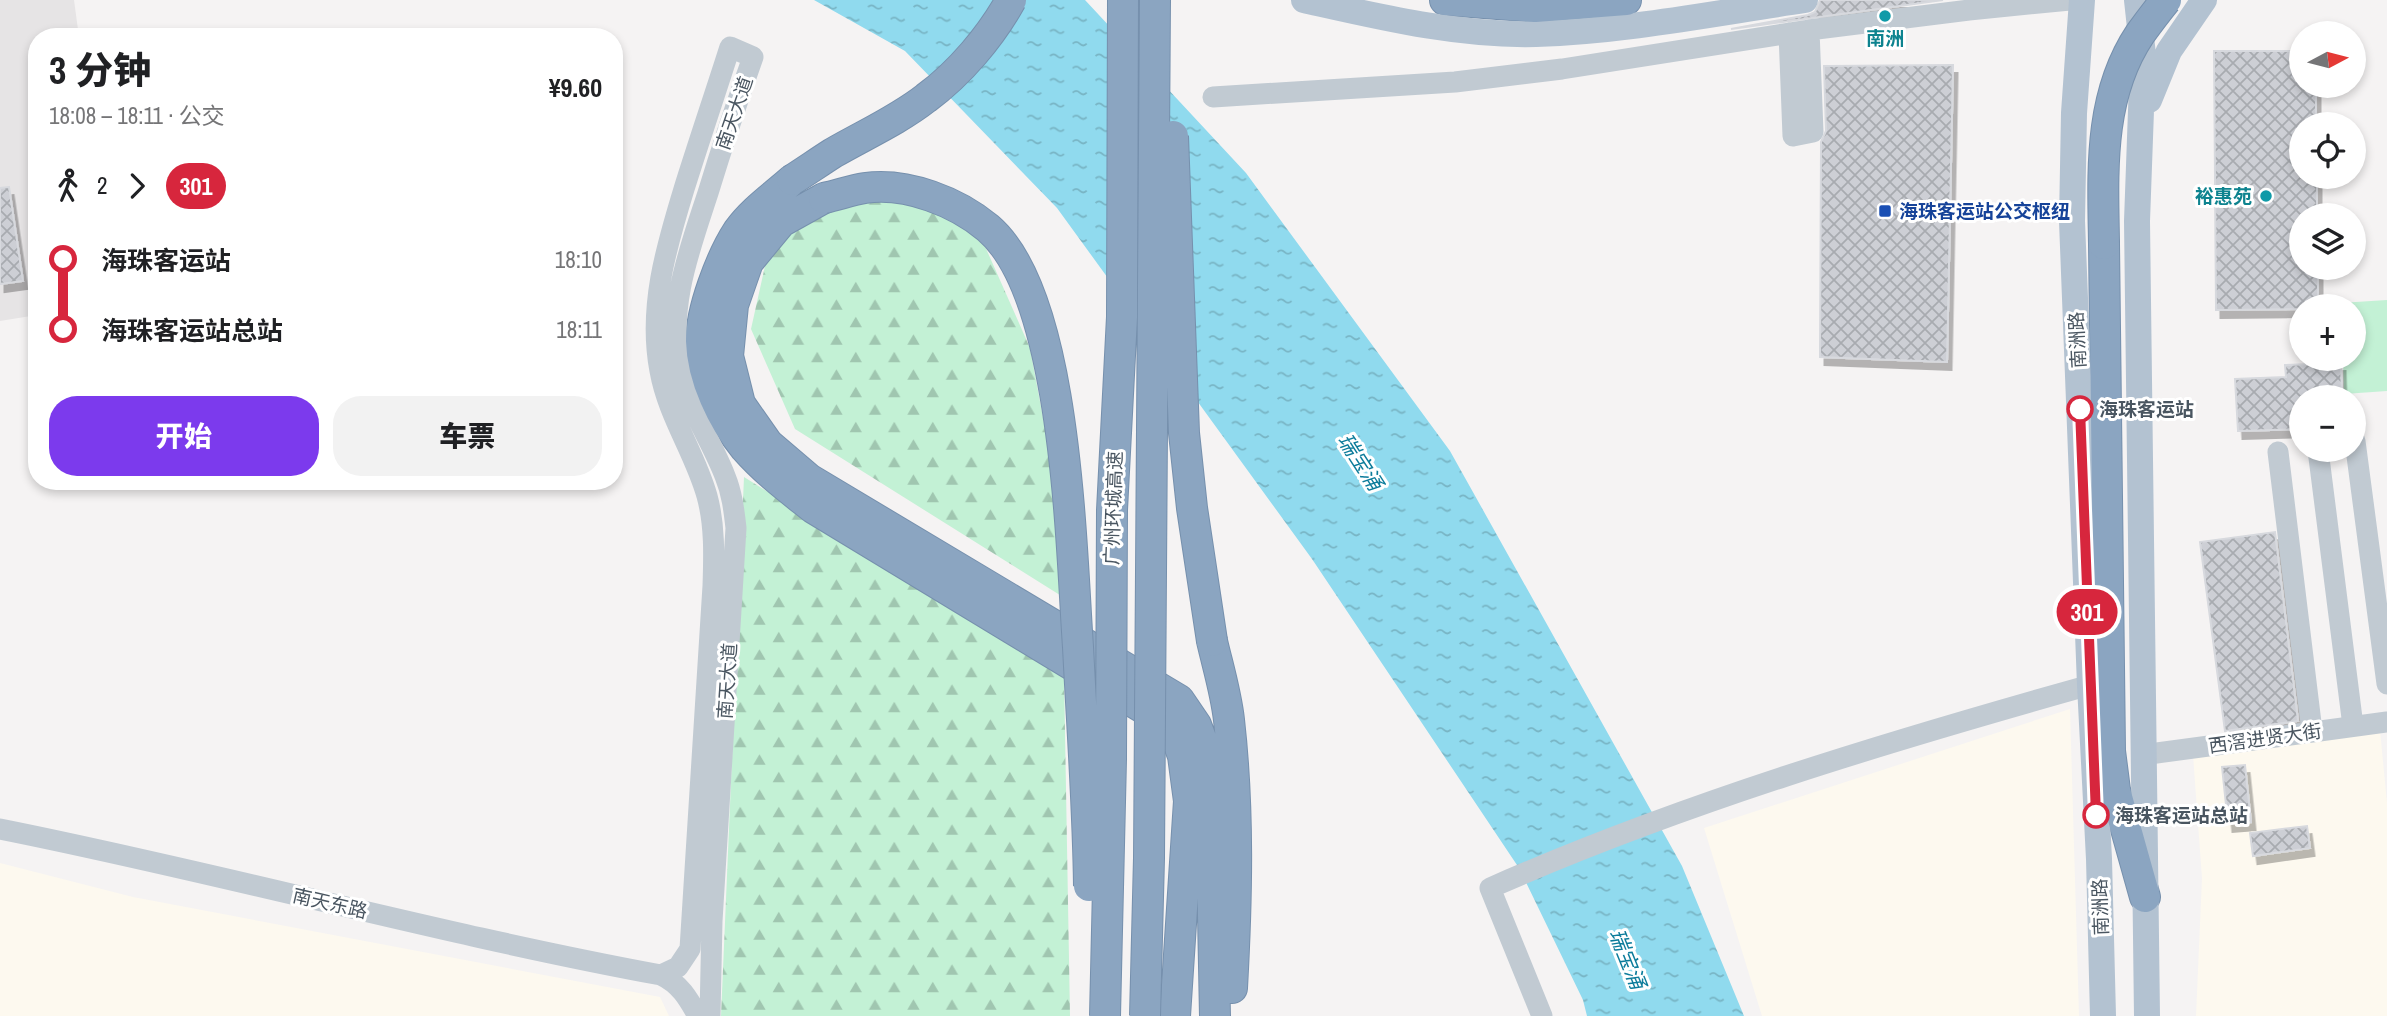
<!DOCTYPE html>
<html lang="zh">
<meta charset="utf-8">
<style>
body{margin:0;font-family:"Archivo Narrow","Noto Sans SC",sans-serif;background:#f2f2f2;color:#202124;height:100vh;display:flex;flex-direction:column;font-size:26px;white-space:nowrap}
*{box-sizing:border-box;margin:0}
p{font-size:23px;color:#757577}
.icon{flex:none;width:38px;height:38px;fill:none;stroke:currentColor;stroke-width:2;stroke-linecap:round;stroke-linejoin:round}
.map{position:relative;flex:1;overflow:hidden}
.panel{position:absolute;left:28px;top:28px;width:595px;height:462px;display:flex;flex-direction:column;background:#fff;border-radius:28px;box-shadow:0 4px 10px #0003}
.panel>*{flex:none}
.badge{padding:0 14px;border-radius:23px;font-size:24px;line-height:46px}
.needle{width:46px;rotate:83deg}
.tools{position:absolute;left:2289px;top:21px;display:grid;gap:14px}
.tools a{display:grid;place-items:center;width:77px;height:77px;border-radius:50%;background:#fff;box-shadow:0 4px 10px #0003;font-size:35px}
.map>.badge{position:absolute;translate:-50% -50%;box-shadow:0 0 0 4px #fff}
.legs{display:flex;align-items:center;gap:10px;height:77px;padding:0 21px;font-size:23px}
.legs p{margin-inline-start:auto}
.head{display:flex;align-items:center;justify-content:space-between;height:119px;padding:0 21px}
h1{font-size:38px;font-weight:800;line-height:52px}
.button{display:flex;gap:14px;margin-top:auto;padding:14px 21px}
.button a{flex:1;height:80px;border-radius:28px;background:#7c3aed;color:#fff;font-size:28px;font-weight:800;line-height:80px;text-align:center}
.button a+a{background:#f2f2f2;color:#202124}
ul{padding:0 21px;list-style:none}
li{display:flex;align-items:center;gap:24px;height:70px;font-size:26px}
li i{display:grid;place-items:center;width:10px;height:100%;margin:0 9px;background:currentColor}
li i::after{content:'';width:18px;height:18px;margin:-9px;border:5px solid;border-radius:50%;background:#fff}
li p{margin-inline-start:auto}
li:first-child i{background:linear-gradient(#0000 50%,currentColor 0)}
li:last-child i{background:linear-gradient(currentColor 50%,#0000 0)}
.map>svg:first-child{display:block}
</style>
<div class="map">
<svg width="2387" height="1016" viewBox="0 0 2387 1016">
<defs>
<pattern id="forest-firs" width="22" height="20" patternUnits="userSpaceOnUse" patternTransform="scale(1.75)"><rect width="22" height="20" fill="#c3f1d5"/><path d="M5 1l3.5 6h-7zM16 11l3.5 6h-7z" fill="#a0c6b0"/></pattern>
<pattern id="water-ripples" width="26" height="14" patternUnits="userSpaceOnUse" patternTransform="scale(1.75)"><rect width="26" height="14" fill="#90daee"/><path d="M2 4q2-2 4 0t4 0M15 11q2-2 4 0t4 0" fill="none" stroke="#78b4c4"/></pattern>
<pattern id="building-cross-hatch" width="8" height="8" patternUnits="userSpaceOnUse" patternTransform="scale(1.75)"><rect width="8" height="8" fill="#cdcfd5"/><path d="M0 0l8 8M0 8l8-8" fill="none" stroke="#a8abb0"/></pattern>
<filter id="shadow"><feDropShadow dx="4.5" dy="8" stdDeviation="0" flood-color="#0004"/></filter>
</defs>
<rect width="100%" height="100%" fill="#f5f3f3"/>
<!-- commercial -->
<path fill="#fdf9ef" d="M2070 709 2079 1016H1762L1704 828Z
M2380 730 2387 803V1016H2196L2202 878 2193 755Z
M0 863 133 897 660 997 669 1016H0Z"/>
<!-- education -->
<path fill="#e6e4e5" d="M0 0H74L79 37H37V315L0 321Z"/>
<!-- green -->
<path fill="#c3f1d5" d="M2387 300V391L2344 394 2343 359H2354V306H2340V303Z"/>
<!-- forest -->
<path fill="url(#forest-firs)" d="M868 196 930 204 984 244 1030 348 1050 455 1063 597 795 429 751 329 769 248 809 217Z
M744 477 1064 675 1070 1016H721Z"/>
<!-- water -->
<path fill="url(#water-ripples)" d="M814 0H1085L1246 173 1450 451 1682 866 1744 1016H1587L1583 1000 1519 868 1312 559 1057 208 905 51Z"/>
<!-- building -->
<path fill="url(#building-cross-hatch)" stroke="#d7d9de" stroke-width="2" filter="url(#shadow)" d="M1820 0H1943L1731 29 1808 15 1815 12Z
M2214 51H2301V86H2316V124H2301V177H2317V215H2301V268H2318V306H2301V309L2216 310Z
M1953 65 1947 362 1820 357 1821 142 1826 131 1824 66Z
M9 187 23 281 0 284V188Z
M2341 363 2342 397H2301V429L2238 431 2235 379 2286 377 2285 365Z
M2275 532 2298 721 2225 731 2200 542Z
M2245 765 2251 822 2228 824 2222 767Z
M2307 826 2310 848 2253 856 2250 833Z"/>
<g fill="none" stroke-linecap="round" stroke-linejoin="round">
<!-- highway casing -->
<g stroke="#7690ad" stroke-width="32">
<path id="highway" d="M1445 0 1535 7 1626 0
M792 180C774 196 752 211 738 231 721 257 701 310 701 341 702 378 722 420 745 448 765 471 789 489 813 508L1163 720 1175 734 1183 756 1189 801 1175 1016
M824 198 781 222 748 262 733 305 728 356 740 404 768 444 809 479 1179 700 1196 725 1210 762 1215 1016
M2104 244 2110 751 2115 790 2145 897
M1212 641C1218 667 1226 693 1229 720 1239 809 1237 898 1232 988"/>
</g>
<!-- minor -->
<path stroke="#c1cad2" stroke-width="21" d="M1789 33 1793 136 1813 132 1809 30
M1213 97 1455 82 1562 69 1809 30 1969 10 2070 0
M2355 441 2387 684
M2318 450 2353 726
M2278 452 2312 731
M2142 755 2387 722
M0 829C221 873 439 934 661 975 680 984 688 998 698 1016
M661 975 678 967 690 949 713 586C714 556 715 525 707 496 695 453 668 416 660 371 648 308 666 248 684 189 699 141 715 94 730 47L753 57C737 102 722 147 708 193 689 251 667 308 680 369 688 408 711 440 725 476 732 493 734 510 736 528L712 921 710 1016
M1542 1016 1490 888C1683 803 1887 742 2090 685"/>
<!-- major -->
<path stroke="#b3c2d1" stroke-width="26" d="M1304 0C1380 17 1458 36 1536 34 1626 31 1716 13 1805 0
M2082 0 2074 113 2072 221 2090 685 2099 859 2103 1016
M2137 0 2143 55 2137 221 2147 1016
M2149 100 2169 51 2204 0"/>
<!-- highway -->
<use href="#highway" stroke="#8ba5c1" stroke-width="30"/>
<!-- highway-bridge casing -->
<g stroke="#7690ad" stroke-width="32" stroke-linecap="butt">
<path id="highway-bridge" d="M1173 136 1184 433 1192 508 1212 641
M792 180C806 171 819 162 833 153 864 135 898 120 926 98 960 73 991 36 1011 0
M824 198C838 195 852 190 865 188 907 182 957 202 988 228 1067 295 1071 547 1078 647 1082 726 1088 806 1089 886
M2104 244C2103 172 2098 97 2140 34 2148 23 2157 11 2166 0
M1105 1016 1111 759 1112 510 1122 317 1123 0
M1145 1016 1149 858 1155 0"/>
</g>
<!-- highway-bridge -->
<use href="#highway-bridge" stroke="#8ba5c1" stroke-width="30"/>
</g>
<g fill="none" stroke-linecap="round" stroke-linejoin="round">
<!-- line-1 casing -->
<g stroke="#fff" stroke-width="16">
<path id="line-1" d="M2080 409 2096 815"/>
</g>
<!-- line-1 -->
<use href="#line-1" stroke="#d7263d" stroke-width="10"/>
</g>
<!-- markers -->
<g fill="#0f9aa8" stroke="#fff" stroke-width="2.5">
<circle cx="1885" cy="16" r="7"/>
<circle cx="2266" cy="196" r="7"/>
</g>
<rect fill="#1a4fb4" stroke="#fff" stroke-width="2.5" x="1878" y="204" width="14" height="14" rx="3.5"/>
<g fill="#fff" stroke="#d7263d" stroke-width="3.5">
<circle cx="2080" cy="409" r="12"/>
<circle cx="2096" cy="815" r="12"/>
</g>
<g text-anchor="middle" stroke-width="6" stroke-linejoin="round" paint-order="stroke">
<!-- culture labels -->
<g font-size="19" font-weight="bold" fill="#0d838f" stroke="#fff">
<text x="1885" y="45">南洲</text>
<text x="2252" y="203" text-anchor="end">裕惠苑</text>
</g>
<!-- street labels -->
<g font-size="19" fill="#4a5661" stroke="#fff">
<text transform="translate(734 113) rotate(-71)" y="7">南天大道</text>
<text transform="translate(2077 340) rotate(-93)" y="7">南洲路</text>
<text transform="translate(1113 508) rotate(-88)" y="7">广州环城高速</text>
<text transform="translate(727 681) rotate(-86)" y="7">南天大道</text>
<text transform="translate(2265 738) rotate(-8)" y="7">西滘进贤大街</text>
<text transform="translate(330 903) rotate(13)" y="7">南天东路</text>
<text transform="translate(2100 907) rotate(-92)" y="7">南洲路</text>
</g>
<!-- transit labels -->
<g font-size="19" font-weight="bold" fill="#164399" stroke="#fff" text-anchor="start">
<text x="1899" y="218">海珠客运站公交枢纽</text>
</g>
<!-- stop labels -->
<g font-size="19" font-weight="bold" fill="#4a5661" stroke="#fff" text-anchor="start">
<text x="2099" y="416">海珠客运站</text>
<text x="2115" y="822">海珠客运站总站</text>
</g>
<!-- water labels -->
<g font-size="21" font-style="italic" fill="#0c7c9b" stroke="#fff">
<text transform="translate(1360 462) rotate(57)" y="7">瑞宝涌</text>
<text transform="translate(1627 959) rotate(68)" y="7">瑞宝涌</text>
</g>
</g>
</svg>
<div class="tools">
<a><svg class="needle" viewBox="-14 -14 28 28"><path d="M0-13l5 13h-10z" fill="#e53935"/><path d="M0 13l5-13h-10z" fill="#757577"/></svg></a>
<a><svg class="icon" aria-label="locate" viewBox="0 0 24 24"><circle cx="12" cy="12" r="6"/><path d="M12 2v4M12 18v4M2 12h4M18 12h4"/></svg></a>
<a><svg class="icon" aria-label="layers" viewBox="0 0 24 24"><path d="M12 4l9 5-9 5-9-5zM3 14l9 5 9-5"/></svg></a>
<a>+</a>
<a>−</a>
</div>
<b class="badge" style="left:2087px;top:612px;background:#d7263d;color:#fff">301</b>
<section class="panel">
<div class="head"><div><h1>3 分钟</h1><p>18:08 – 18:11 · 公交</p></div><b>¥9.60</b></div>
<div class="legs"><svg class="icon" aria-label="walk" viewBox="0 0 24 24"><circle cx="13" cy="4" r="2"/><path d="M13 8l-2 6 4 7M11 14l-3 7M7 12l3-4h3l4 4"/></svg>2<svg class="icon" aria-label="forward" viewBox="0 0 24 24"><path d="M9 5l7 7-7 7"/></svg><b class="badge" style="background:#d7263d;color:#fff">301</b></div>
<ul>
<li><i style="color:#d7263d"></i><b>海珠客运站</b><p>18:10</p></li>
<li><i style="color:#d7263d"></i><b>海珠客运站总站</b><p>18:11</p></li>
</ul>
<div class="button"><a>开始</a><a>车票</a></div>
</section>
</div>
